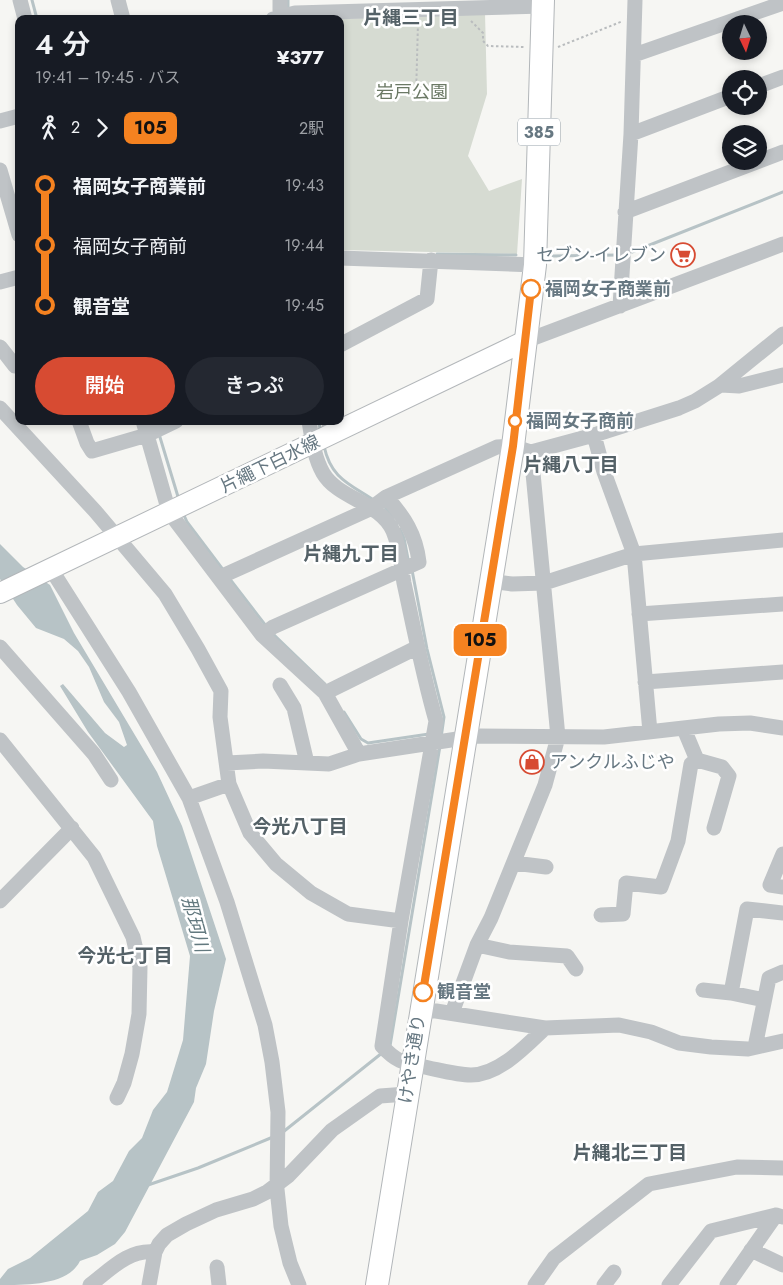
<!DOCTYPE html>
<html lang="ja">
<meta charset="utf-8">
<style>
body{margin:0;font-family:Jost,"Noto Sans JP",sans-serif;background:#242831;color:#f1f3f6;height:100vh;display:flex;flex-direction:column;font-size:19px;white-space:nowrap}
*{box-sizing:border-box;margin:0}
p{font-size:16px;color:#9ea1a6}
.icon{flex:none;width:28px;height:28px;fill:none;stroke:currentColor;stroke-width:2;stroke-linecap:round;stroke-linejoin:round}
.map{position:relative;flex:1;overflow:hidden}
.details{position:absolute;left:15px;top:15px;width:329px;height:410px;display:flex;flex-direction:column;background:#171b24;border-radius:10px;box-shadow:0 2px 8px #0003}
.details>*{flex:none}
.badge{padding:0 10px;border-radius:8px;font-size:18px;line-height:32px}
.needle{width:32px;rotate:176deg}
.buttons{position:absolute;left:722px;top:15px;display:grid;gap:10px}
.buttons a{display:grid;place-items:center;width:45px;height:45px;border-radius:50%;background:#171b24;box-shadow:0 2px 8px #0003;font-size:25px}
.map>.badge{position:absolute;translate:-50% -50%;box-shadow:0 0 0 2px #fff}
.legs{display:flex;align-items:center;gap:8px;height:55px;padding:0 20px;font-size:16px}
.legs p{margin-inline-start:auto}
.head{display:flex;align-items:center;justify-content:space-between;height:85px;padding:0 20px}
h1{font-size:28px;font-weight:600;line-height:38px}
.cta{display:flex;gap:10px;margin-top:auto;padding:10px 20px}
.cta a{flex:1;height:58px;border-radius:30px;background:#d74b32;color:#fff;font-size:20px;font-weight:600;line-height:58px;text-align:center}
.cta a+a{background:#242831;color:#f1f3f6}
ul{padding:0 20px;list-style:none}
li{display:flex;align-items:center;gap:18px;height:60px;font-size:19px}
li i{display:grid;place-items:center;width:8px;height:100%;margin:0 6px;background:currentColor}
li i::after{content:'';width:12px;height:12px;margin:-6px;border:4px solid;border-radius:50%;background:#171b24}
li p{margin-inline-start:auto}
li:first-child i{background:linear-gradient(#0000 50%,currentColor 0)}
li:last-child i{background:linear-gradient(currentColor 50%,#0000 0)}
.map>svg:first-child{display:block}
</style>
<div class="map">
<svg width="783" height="1285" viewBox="0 0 783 1285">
<rect width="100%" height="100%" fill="#f6f6f3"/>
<!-- green -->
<path fill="#d6dbd2" d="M485 13 487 94 468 156 489 191 522 179 517 254 340 250V19Z"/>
<!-- water -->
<path fill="#b7c3c6" d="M0 544 23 567 50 585 74 633 157 772 182 826 226 959 214 1011 206 1064 196 1088 194 1102 125 1232 115 1244 97 1255 80 1261C68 1285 29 1285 0 1285V1279L8 1269 30 1258 88 1211 98 1192 113 1181 129 1151 142 1138 153 1110 167 1092 183 1040 190 956 157 846 153 821 88 732 60 686 63 684 105 733 124 747 127 745 119 722 104 702 89 667 78 651 64 639 36 628 17 605 0 579Z"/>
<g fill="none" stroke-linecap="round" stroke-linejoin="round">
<!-- stream -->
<path stroke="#b7c3c6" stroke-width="3" d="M32 0 37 19
M288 11V0
M632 252 783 192
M437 254 516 255
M553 256 617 255
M319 421 320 430
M159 434 179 500
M324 446C331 479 350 484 375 501
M385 507 393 518
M183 513 187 522 224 571
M400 529 404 538 408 559
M412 570 427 649 444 717 441 738
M229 578 266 626
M272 633 325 684
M344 712 361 739 368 743 429 734
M390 1046 440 746
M283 1132 382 1053
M148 1185 198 1168 273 1137"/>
<!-- major casing -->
<g stroke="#b3b7ba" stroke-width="22">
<path id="major" d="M0 593 523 342"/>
</g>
<!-- highway casing -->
<g stroke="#b2b6b9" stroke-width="24">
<path id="highway" d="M377 1285 513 446 535 265 543 0"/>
</g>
<!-- path -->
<path stroke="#b9bcbe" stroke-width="2" stroke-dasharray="2.5 2.5" stroke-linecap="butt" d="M471 21 483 33V41L488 46 525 47
M558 47 623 21
M416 96 418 23"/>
<!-- minor -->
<path stroke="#bfc3c6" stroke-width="15" d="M20 0 25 19
M118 0 123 19
M273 19 295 13 543 6
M280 19V0
M634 55 783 3
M759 86 783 77
M0 121 19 116
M631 134 731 96
M0 170 19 235
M625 212 783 152
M340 258 535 265
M0 282 19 277
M620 306 631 134 635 0
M523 342 783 244
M340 345 427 299 431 260
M0 347 15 366 19 365
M721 385 739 386 783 375
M0 408 95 511 165 594 198 649 221 691 220 717 229 784 250 833 276 864 311 893 348 914 401 921
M79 421 87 443 92 451 147 435 176 421
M143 421 169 512 262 635 325 693 359 754 477 736 604 737 719 724 750 723 783 728
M309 421C312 439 314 457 323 473 338 499 380 502 393 531 400 547 401 565 404 583 414 629 423 676 436 721L401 921 382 1046C398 1064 407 1063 429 1068 443 1071 458 1075 471 1075 499 1075 526 1046 545 1028
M329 421 331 434
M594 435 604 472 634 554 650 732
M51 569 129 692 189 798 227 902 265 1025 272 1062 278 1112 277 1189 281 1226 290 1263 299 1285
M220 577 370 509 386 497 497 447 513 446 531 452 594 435 679 408 695 401 719 386 783 334
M490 581 512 584 544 583 634 554 783 540
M639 614 783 604
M262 635 273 627 419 562C416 535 404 516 386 497
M0 647 94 754 111 780
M645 682 783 672
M280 685 294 708 307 763
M325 693 418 647
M684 729 697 760
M0 740 94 857 133 937 140 967 139 1014 132 1054 124 1083 117 1098
M697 760 722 767 729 776 714 828
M227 763 263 761 329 764 359 754
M189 798 229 784
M783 854 770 885 783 887
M514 863 546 867
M0 901 72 828
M601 915 623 914 626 883 661 887 678 841 691 764 697 760
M477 945 509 952 567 956 576 969
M703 990 731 993
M764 1000 731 993 747 909 783 913
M420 1011H436L545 1028 619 1025 651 1032 679 1043 711 1047 748 1049 783 1041
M452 1013 477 945 491 918 545 785 558 737 531 452
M755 1047 769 978 783 972
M751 1250 783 1265
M217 1267 219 1285
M90 1285C110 1270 128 1249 155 1252
M149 1285 155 1252 159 1244 167 1235 186 1224 216 1210 253 1199 267 1192 288 1176 332 1130 380 1096 407 1094
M535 1285 554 1258 649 1184 737 1167 783 1168
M604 1285 614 1272
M669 1285 711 1231 776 1215 783 1217
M727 1285 776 1215"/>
<!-- major -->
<use href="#major" stroke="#fff" stroke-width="20"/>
<!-- highway -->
<use href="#highway" stroke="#fff" stroke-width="22"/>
</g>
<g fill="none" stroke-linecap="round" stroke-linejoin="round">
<!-- line-1 casing -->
<g stroke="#fff" stroke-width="11">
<path id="line-1" d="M423 992 513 446 531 289"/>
</g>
<!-- line-1 -->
<use href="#line-1" stroke="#f58220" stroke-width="8"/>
</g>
<!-- icons -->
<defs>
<g id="supermarket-ring" transform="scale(1.25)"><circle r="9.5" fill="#fff" stroke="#d74b32" stroke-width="1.5"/><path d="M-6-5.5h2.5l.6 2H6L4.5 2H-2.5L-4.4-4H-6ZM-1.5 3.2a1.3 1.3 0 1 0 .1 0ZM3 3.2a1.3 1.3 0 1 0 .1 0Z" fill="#d74b32"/></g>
<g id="shop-ring" transform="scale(1.25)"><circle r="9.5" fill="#fff" stroke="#d74b32" stroke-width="1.5"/><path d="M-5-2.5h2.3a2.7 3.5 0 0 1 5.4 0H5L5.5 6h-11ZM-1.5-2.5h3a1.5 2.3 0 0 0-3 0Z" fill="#d74b32"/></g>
</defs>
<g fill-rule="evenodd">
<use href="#supermarket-ring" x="683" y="255"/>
<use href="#shop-ring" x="532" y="762"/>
</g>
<!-- markers -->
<g fill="#fff" stroke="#f58220" stroke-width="2.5">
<circle cx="531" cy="289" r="9"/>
<circle cx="515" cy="421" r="6"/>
<circle cx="423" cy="992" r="9"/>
</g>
<g text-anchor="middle" stroke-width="5" stroke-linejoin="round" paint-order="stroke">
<!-- shield labels -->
<rect fill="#fff" stroke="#95a0a8" stroke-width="1" x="518" y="118.5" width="42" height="27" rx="4"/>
<g font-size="16" font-weight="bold" fill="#677882">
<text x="539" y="138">385</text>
</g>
<!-- park labels -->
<g font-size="18" fill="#6b7965" stroke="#fff">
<text x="412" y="98">岩戸公園</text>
</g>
<!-- poi labels -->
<g font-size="18" fill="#677882" stroke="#fff" text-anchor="end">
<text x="666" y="261">セブン-イレブン</text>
<text x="550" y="768" text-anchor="start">アンクルふじや</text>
</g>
<!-- stop labels -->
<g font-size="18" font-weight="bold" fill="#677882" stroke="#fff" text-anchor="start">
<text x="545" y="295">福岡女子商業前</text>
<text x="526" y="427">福岡女子商前</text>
<text x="437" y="998">観音堂</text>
</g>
<!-- street labels -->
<g font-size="18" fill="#677882" stroke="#fff">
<text transform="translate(270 464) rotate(-26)" y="6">片繩下白水線</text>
<text transform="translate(412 1059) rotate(-81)" y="6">けやき通り</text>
</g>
<!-- neighbourhood labels -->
<g font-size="19" font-weight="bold" fill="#546167" stroke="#fff">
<text x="411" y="24">片縄三丁目</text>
<text x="571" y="471">片縄八丁目</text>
<text x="351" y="560">片縄九丁目</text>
<text x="300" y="833">今光八丁目</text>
<text x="125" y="962">今光七丁目</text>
<text x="630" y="1159">片縄北三丁目</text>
</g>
<!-- water labels -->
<g font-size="19" font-style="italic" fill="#63797f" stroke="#fff">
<text transform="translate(196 924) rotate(75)" y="7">那珂川</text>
</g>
</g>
</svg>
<div class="buttons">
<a><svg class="needle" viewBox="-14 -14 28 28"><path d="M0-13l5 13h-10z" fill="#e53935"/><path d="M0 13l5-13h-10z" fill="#9ea1a6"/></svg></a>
<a><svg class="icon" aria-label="locate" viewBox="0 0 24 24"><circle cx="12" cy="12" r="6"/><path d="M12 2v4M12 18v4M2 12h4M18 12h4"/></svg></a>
<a><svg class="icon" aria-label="layers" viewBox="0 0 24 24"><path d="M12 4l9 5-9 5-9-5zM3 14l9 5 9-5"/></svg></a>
</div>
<b class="badge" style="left:480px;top:640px;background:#f58220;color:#111">105</b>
<section class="details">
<div class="head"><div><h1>4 分</h1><p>19:41 – 19:45 · バス</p></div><b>¥377</b></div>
<div class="legs"><svg class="icon" aria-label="walk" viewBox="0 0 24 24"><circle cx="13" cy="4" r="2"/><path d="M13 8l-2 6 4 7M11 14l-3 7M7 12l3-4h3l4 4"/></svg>2<svg class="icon" aria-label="forward" viewBox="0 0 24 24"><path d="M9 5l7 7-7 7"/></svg><b class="badge" style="background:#f58220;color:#111">105</b><p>2駅</p></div>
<ul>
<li><i style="color:#f58220"></i><b>福岡女子商業前</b><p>19:43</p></li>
<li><i style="color:#f58220"></i><span>福岡女子商前</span><p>19:44</p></li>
<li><i style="color:#f58220"></i><b>観音堂</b><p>19:45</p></li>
</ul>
<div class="cta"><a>開始</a><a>きっぷ</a></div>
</section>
</div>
